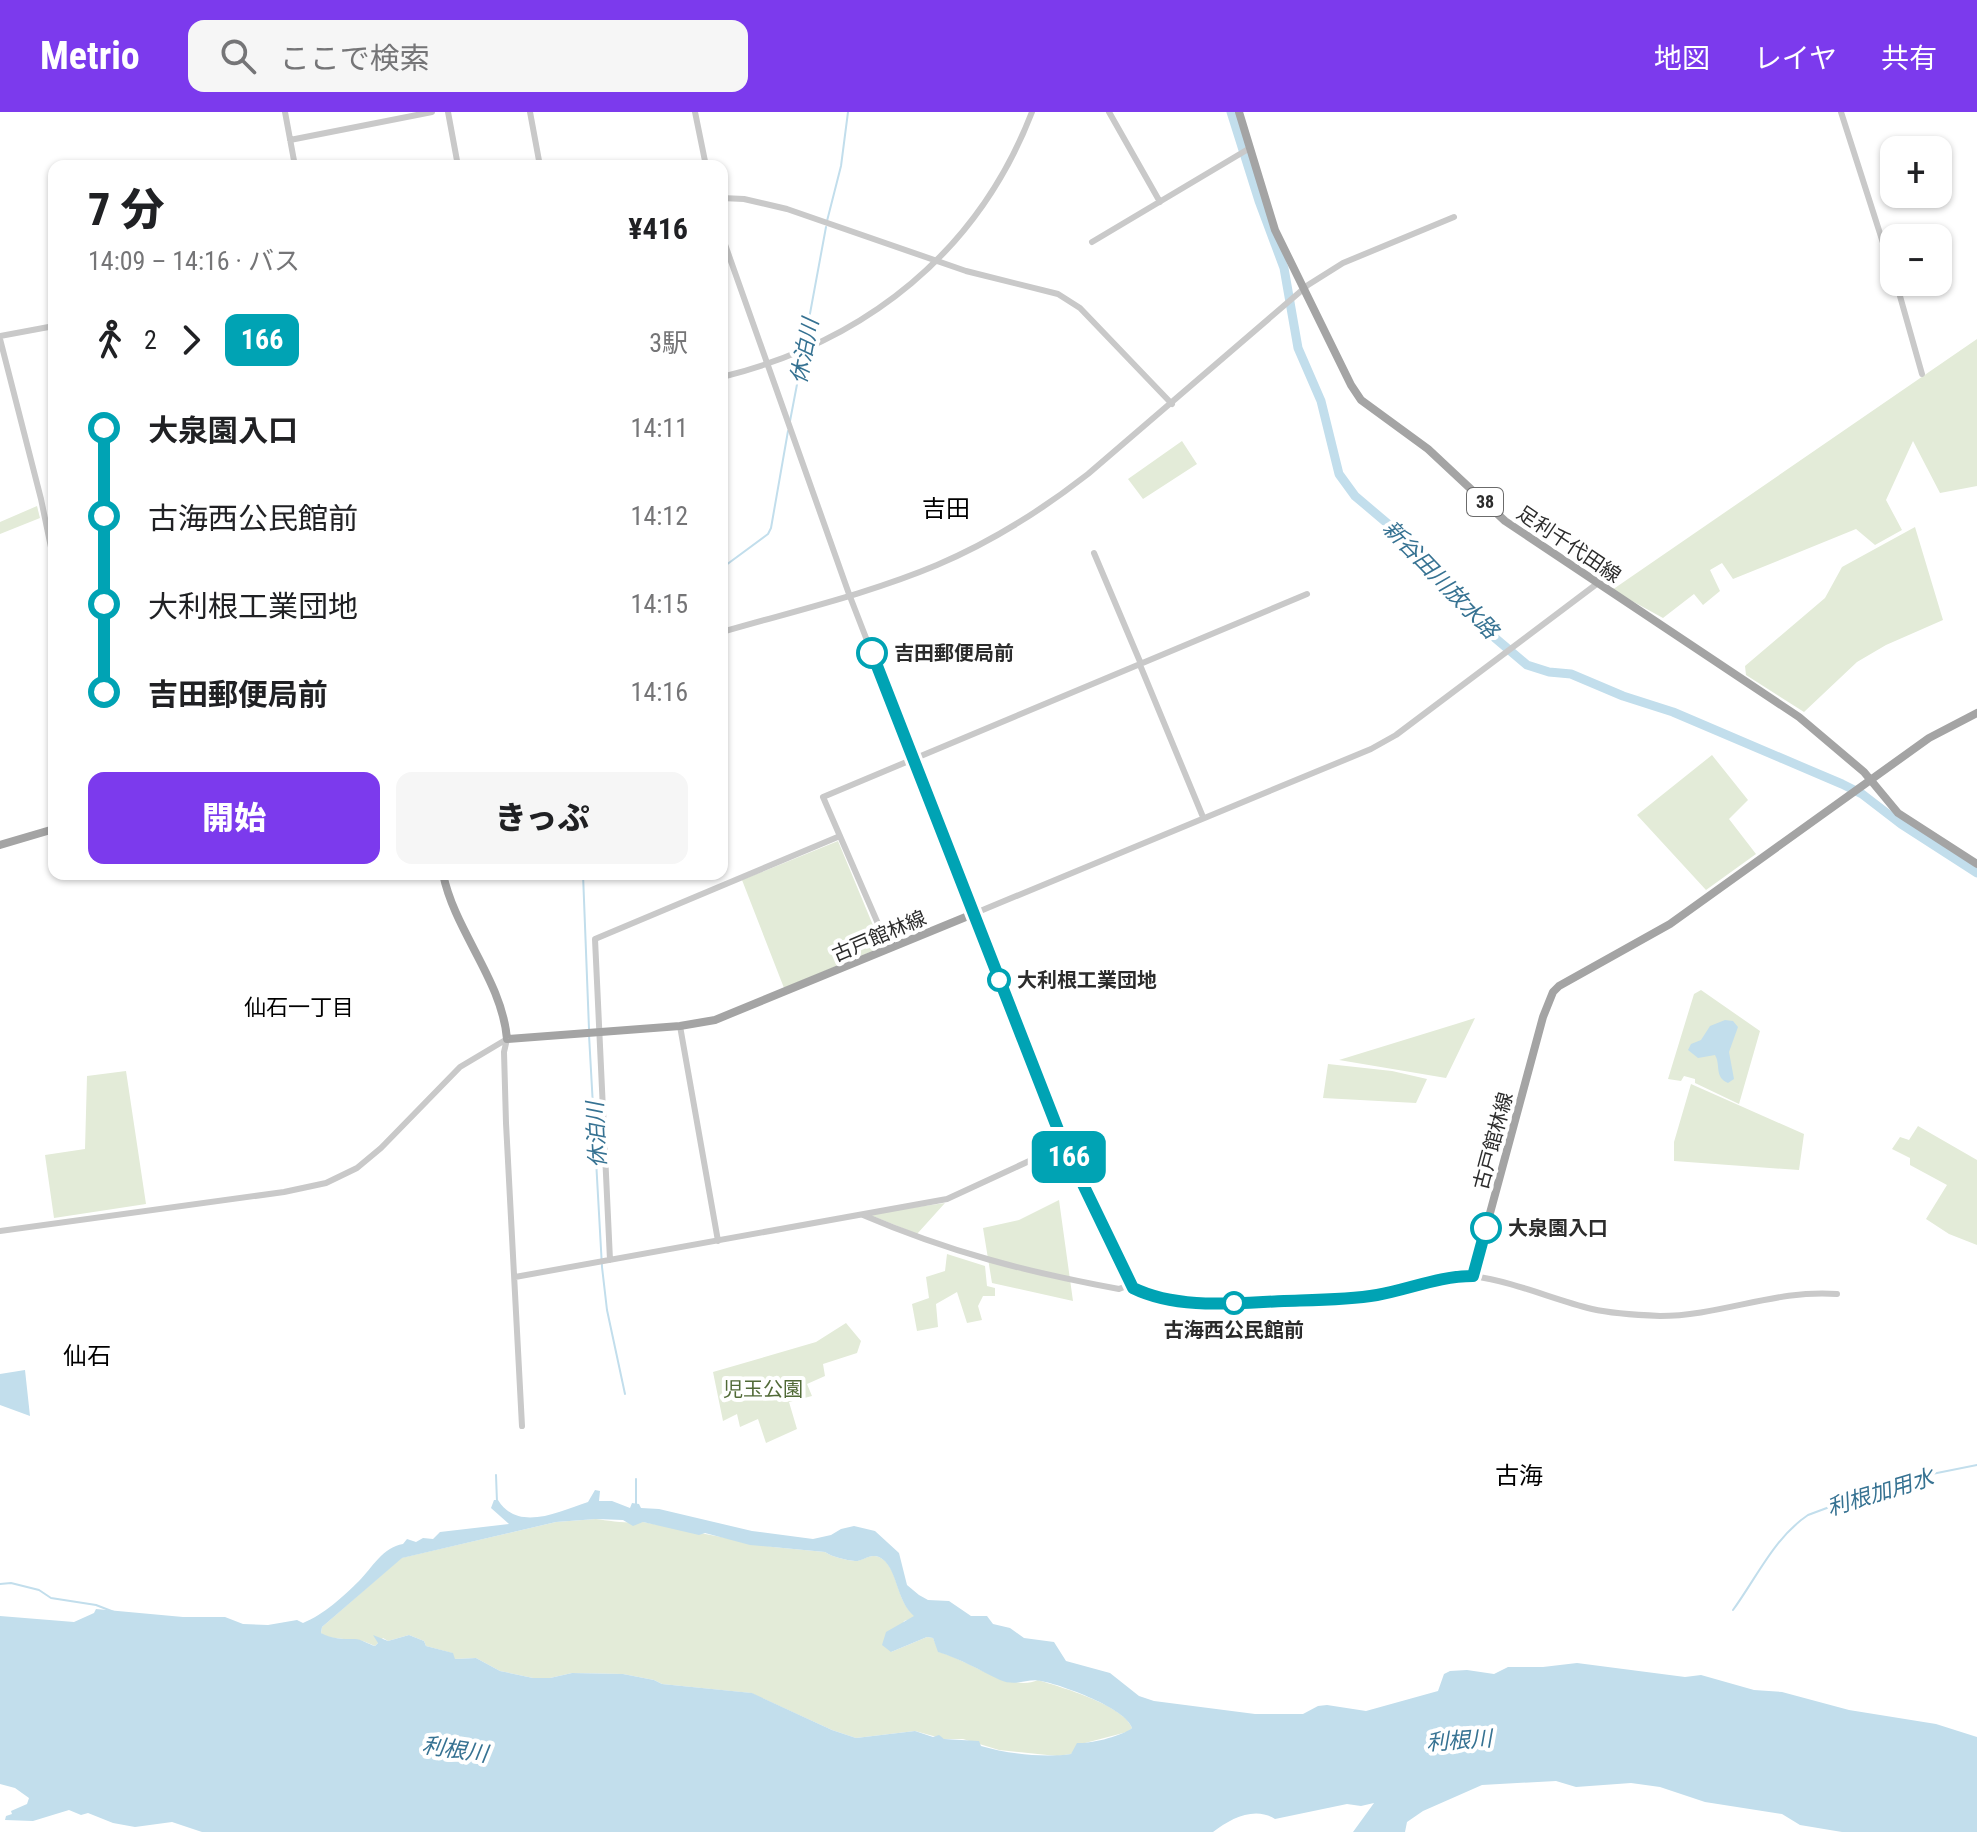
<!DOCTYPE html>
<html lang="ja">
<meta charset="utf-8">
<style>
body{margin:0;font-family:"Roboto Condensed","Noto Sans JP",sans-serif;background:#f6f6f6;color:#202124;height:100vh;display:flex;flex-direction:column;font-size:30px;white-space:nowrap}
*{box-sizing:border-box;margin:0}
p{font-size:26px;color:#757577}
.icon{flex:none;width:44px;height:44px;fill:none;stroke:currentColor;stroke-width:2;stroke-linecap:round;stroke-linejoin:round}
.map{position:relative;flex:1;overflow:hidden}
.panel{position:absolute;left:48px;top:48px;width:680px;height:720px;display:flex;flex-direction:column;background:#fff;border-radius:16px;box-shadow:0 2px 6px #0004}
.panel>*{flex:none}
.badge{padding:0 16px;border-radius:12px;font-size:28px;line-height:52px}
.buttons{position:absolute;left:1880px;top:24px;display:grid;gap:16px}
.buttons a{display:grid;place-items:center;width:72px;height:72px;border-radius:16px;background:#fff;box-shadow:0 2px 6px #0004;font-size:40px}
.map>.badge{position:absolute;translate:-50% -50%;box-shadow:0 0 0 4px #fff}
.legs{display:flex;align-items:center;gap:12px;height:88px;padding:0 40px;font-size:26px}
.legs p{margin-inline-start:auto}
.summary{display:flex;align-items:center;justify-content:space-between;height:136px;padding:0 40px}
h1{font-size:44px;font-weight:800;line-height:60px}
.primary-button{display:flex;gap:16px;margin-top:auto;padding:16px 40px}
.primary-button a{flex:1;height:92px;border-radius:16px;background:#7c3aed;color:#fff;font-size:32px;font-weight:800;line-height:92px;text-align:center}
.primary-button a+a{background:#f6f6f6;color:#202124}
ul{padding:0 40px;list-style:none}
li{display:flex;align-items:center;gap:28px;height:88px;font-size:30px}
li i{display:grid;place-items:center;width:12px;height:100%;margin:0 10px;background:currentColor}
li i::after{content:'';width:20px;height:20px;margin:-10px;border:6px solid;border-radius:50%;background:#fff}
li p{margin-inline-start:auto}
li:first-child i{background:linear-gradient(#0000 50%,currentColor 0)}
li:last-child i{background:linear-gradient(currentColor 50%,#0000 0)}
header{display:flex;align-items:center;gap:48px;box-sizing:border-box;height:112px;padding:0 40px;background:#7c3aed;color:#fff}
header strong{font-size:38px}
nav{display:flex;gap:44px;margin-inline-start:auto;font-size:28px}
.search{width:560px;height:72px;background:#f6f6f6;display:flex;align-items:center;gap:20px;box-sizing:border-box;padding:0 28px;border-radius:16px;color:#757577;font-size:30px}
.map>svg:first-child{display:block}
</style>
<header>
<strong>Metrio</strong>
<div class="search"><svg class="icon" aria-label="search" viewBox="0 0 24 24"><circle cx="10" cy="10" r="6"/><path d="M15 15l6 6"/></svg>ここで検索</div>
<nav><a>地図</a><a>レイヤ</a><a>共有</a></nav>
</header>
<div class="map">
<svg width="1977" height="1720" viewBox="0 0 1977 1720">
<rect width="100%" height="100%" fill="#fff"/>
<!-- green -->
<path fill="#e3ebd8" d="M1977 227V374L1940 381 1913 329 1886 388 1902 418 1875 433 1856 417 1733 467 1722 451 1710 458 1720 479 1703 493 1694 482 1663 506 1612 478Z
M1182 329 1197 352 1143 387 1128 367Z
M37 394 40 406 0 422V410Z
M1915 415 1943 508 1886 533 1857 550 1804 600 1746 563 1745 554 1825 486 1842 455Z
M1712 643 1748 688 1729 707 1756 742 1706 778 1637 703Z
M838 729 882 835 784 876 742 768Z
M1701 878 1760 919 1739 992 1695 971V967L1684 964 1681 969 1668 967 1694 882Z
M1475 906 1446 966 1339 948 1456 912Z
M1328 952 1392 959 1427 967 1416 991 1323 986Z
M126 959 146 1092 54 1106 45 1043 85 1037 87 964Z
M1691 972 1804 1022 1799 1058 1674 1049V1030Z
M1918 1014 1977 1048V1133L1949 1122 1926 1107 1947 1073 1910 1053V1046L1892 1037 1900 1025 1909 1028Z
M1059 1088 1073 1189 992 1171 983 1116 1019 1108Z
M945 1091 917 1122 868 1102Z
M947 1142 985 1154 987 1174 995 1176V1184H983L978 1194 982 1208 967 1211 957 1180 936 1192 938 1215 917 1219 912 1192 929 1186 926 1165 945 1159Z
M846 1211 861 1229 857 1241 823 1252 825 1264 807 1272 812 1284 789 1290 797 1317 766 1331 758 1307 740 1315 737 1302 723 1309 713 1260 816 1230Z
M596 1407C609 1409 633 1412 643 1410L773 1435 825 1440C832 1445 846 1448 855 1449 863 1449 870 1441 879 1445 899 1454 895 1489 914 1503V1506L904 1509 891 1540 927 1525 933 1526 939 1540C967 1547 1010 1581 1038 1568 1060 1575 1124 1593 1132 1616L1127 1620 1085 1631 1071 1642 1057 1644 999 1638 963 1627H944L915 1619 856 1626 832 1618 751 1581 662 1572 654 1568 623 1562 572 1561 550 1566H533L500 1559 476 1546 454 1547 452 1541 426 1534 424 1529 409 1523 388 1529 383 1526 375 1534 363 1529 325 1525 321 1521 322 1515 401 1446 556 1410Z"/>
<!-- water -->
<path fill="#c2deec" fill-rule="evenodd" d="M1725 908 1733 909 1738 915 1729 940 1734 967 1728 971C1714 965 1721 953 1715 943L1698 946 1688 938 1691 932 1701 928 1710 914Z
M25 1258 30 1304 0 1293V1262Z
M595 1378 600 1379 599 1389H612L630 1396 632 1391 639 1392 641 1396 659 1397 752 1419 813 1427 831 1423 841 1417 854 1414 875 1419 899 1441 907 1473 919 1483 928 1488 949 1489 971 1504H987L993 1512 1010 1516 1024 1526 1054 1530 1066 1549 1110 1561 1139 1584 1154 1589 1255 1602H1303L1318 1594 1327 1593 1366 1599 1438 1579 1444 1562 1450 1559 1467 1558 1494 1562 1508 1555H1543L1577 1551 1685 1565 1701 1563 1754 1578 1782 1580 1849 1598 1936 1612 1977 1625V1720H1842L1800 1713 1782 1702 1705 1690 1660 1675 1631 1671 1576 1675 1556 1669 1482 1673 1423 1699 1407 1710 1405 1720H1353L1374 1691 1361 1694 1347 1692 1275 1707C1255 1694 1231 1706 1213 1720H202L172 1710 135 1715 113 1711 88 1701 81 1703 69 1698 33 1709 5 1708 6 1704 12 1702 11 1699 27 1692 29 1686 15 1676 0 1672V1504L74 1510 94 1501 96 1497 183 1505H225L243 1512 268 1513 297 1508 303 1511C323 1503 344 1484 359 1469 372 1456 383 1435 403 1432L407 1427 416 1430 423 1426 433 1427 440 1420 509 1412 491 1396 494 1388H498C518 1421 560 1399 588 1390ZM596 1407 623 1408 633 1414 643 1410 699 1423 705 1421 750 1433 825 1440C832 1445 846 1448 855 1449 864 1449 870 1441 879 1445 898 1454 895 1488 914 1504L886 1520 882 1533 891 1540 927 1525 933 1526 938 1540C961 1547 979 1558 1000 1568 1016 1575 1028 1566 1041 1569 1062 1573 1126 1596 1132 1616 1122 1624 1091 1632 1077 1631L1071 1642C1044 1646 1008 1642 981 1634L979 1629 944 1627 939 1623 933 1625 915 1619 856 1626 832 1618 752 1581 662 1572 654 1568 623 1562 572 1561 550 1566H533L500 1559 476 1546 455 1547 453 1541 426 1534 424 1529 409 1523 388 1529 373 1523 378 1531 375 1534C368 1532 361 1527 355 1527 342 1527 332 1527 321 1521L322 1515 402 1446 556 1410Z"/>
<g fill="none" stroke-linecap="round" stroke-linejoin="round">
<!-- stream -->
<path stroke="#c2deec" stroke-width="2" d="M827 109 841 54 848 0
M804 234 826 115
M790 309 803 241
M722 456 768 422 771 416 788 319
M583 762 589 917
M589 923 602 1155 607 1198 625 1282
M496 1363 497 1390
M636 1367V1394
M0 1472 11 1471 39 1478 51 1486 96 1493 114 1500
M1733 1498C1757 1465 1774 1426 1808 1403L1902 1368 1977 1353"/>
<!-- river -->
<path stroke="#c2deec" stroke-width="9" d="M1231 0 1259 89 1284 156 1298 236 1321 289 1339 362 1355 384 1420 439 1475 509 1527 553 1549 560 1571 562 1623 584 1673 600 1842 672 1862 682 1901 712 1977 761"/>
<!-- minor -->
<path stroke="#c9c9c9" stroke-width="6" d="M285 0 295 54
M448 0 458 54
M530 0 540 54
M695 0 706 54
M1109 0 1160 90
M1841 0 1894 165
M290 28 432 0
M722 86 744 87 787 97 966 159 1058 182 1080 196 1172 292
M722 124 849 482 973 802 1371 637 1396 623 1598 471
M1092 130 1250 36
M1896 170 1922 262
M0 224 54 214
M0 227 41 387 54 450
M722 265C867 229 978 140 1032 0
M1094 441 1141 552
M722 520C794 499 868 482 937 453 991 430 1042 398 1088 362L1308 173 1343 151 1454 105
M1140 553 1203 705
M889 837 823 685 1307 482
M680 914 718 1129
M507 927 504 940 506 1011 522 1314
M863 1103C949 1140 1027 1160 1119 1177L1129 1173
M0 1119 284 1080 326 1071 357 1056 381 1036 460 955 507 927
M610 1148 595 827 840 724
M1473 1164C1515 1170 1552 1187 1592 1197 1614 1202 1637 1203 1660 1204 1720 1204 1777 1177 1837 1182
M515 1165 947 1087 1064 1033"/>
<!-- major -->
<path stroke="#a4a4a4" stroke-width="8" d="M1239 0 1275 118 1351 273 1361 288 1428 337 1505 409 1799 605 1864 660 1898 701 1977 752
M0 733 54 717
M443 762C455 820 502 868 507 927L680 914 715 908 973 802 1064 1033 1129 1173C1164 1201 1330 1191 1377 1183 1410 1177 1439 1164 1473 1164L1543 905 1553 880 1559 874 1670 812 1929 626 1977 601"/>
</g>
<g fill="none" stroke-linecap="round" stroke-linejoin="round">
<!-- line-1 casing -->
<g stroke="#fff" stroke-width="18">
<path id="line-1" d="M872 541 1064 1033 1133 1176C1178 1198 1235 1191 1284 1189 1315 1188 1347 1188 1377 1183 1410 1177 1439 1164 1473 1164L1486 1116"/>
</g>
<!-- line-1 -->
<use href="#line-1" stroke="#00a3b4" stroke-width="12"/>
</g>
<!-- markers -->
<g fill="#fff" stroke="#00a3b4" stroke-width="4">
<circle cx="872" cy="541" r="14"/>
<circle cx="999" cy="868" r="10"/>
<circle cx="1486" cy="1116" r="14"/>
<circle cx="1234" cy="1191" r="10"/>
</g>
<g text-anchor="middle" stroke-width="8" stroke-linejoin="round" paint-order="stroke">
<!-- shield labels -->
<rect fill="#fff" stroke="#6b6b6b" stroke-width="2" x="1467" y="376" width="36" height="28" rx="6"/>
<g font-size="18" font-weight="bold" fill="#2c2c2c">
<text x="1485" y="396">38</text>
</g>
<!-- street labels -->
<g font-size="20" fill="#2c2c2c" stroke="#fff">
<text transform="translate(1569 432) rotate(34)" y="7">足利千代田線</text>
<text transform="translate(879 824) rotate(-23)" y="7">古戸館林線</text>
<text transform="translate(1493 1029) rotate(-75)" y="7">古戸館林線</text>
</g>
<!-- stop labels -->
<g font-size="20" font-weight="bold" fill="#2c2c2c" stroke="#fff" text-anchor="start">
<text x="894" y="548">吉田郵便局前</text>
<text x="1017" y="875">大利根工業団地</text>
<text x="1508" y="1123">大泉園入口</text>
<text x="1234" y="1225" text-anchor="middle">古海西公民館前</text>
</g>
<!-- park labels -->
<g font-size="20" fill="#516a37" stroke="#fff">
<text x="763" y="1284">児玉公園</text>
</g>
<!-- water labels -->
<g font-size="22" font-style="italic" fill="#367292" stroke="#fff">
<text transform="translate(804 239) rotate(-79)" y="8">休泊川</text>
<text transform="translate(1441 467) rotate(46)" y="8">新谷田川放水路</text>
<text transform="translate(596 1023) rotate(-93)" y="8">休泊川</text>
<text transform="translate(1880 1380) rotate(-17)" y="8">利根加用水</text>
<text transform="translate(1459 1628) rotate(-4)" y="8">利根川</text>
<text transform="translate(455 1637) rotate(8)" y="8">利根川</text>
</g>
<!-- neighbourhood labels -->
<g font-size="22" fill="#000" stroke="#fff">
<text x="299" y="903">仙石一丁目</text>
</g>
<!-- quarter labels -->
<g font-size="24" fill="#000" stroke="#fff">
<text x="946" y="405">吉田</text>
<text x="87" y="1252">仙石</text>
<text x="1519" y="1372">古海</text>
</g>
</g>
</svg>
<div class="buttons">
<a>+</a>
<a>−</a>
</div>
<b class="badge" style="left:1069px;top:1045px;background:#00a3b4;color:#fff">166</b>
<section class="panel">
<div class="summary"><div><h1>7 分</h1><p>14:09 – 14:16 · バス</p></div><b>¥416</b></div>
<div class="legs"><svg class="icon" aria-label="walk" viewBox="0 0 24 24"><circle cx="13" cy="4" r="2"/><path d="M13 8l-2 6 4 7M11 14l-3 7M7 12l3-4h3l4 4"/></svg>2<svg class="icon" aria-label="forward" viewBox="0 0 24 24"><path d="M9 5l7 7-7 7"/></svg><b class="badge" style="background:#00a3b4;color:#fff">166</b><p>3駅</p></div>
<ul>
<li><i style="color:#00a3b4"></i><b>大泉園入口</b><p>14:11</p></li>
<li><i style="color:#00a3b4"></i><span>古海西公民館前</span><p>14:12</p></li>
<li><i style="color:#00a3b4"></i><span>大利根工業団地</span><p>14:15</p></li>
<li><i style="color:#00a3b4"></i><b>吉田郵便局前</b><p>14:16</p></li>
</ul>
<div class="primary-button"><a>開始</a><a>きっぷ</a></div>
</section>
</div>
